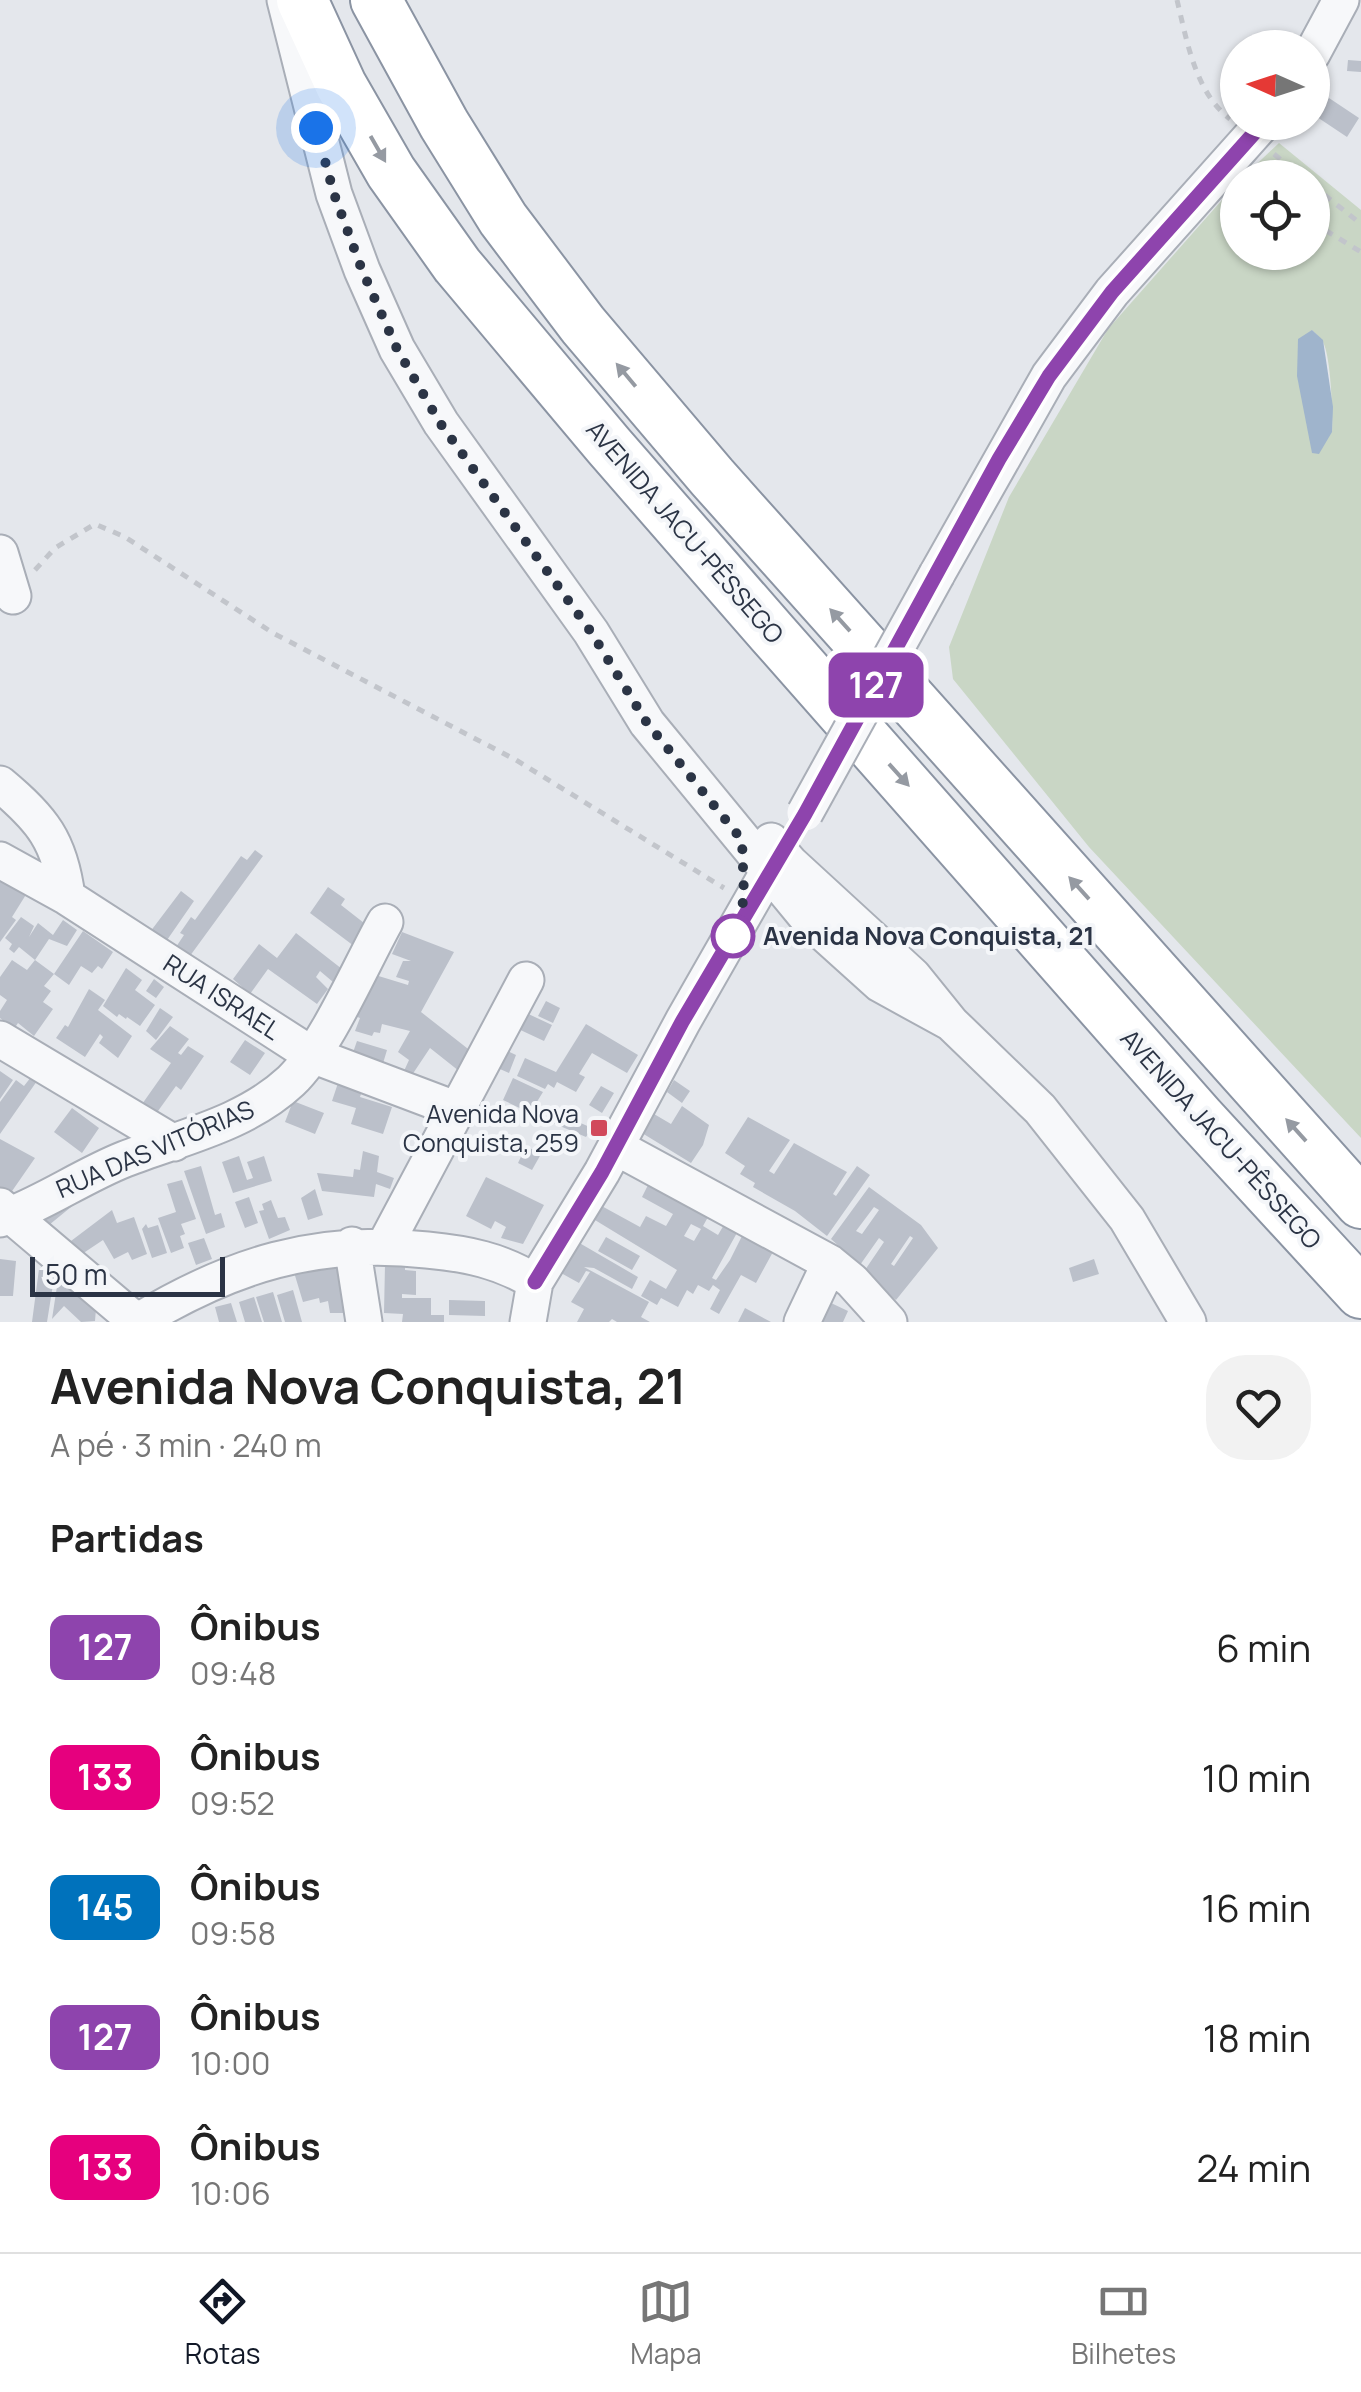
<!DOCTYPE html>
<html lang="pt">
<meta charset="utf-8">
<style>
body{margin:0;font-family:Manrope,sans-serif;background:#f2f2f2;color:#222;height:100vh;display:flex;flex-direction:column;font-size:38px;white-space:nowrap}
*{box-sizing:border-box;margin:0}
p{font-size:32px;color:#767676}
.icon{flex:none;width:55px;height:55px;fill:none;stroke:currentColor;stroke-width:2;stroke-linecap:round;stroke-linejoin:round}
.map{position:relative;height:1322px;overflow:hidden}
.details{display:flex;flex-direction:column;background:#fff;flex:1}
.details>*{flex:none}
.badge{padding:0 20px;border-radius:15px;font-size:35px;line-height:65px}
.needle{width:65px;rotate:273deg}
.buttons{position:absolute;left:1220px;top:30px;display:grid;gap:20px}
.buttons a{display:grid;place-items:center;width:110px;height:110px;border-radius:50%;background:#fff;box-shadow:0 2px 8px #0004;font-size:50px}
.scale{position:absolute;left:30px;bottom:25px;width:195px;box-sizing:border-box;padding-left:10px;border:5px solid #2b3445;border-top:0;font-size:28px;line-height:35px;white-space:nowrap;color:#2b3445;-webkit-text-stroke:8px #f4f6f9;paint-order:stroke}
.you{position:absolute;width:50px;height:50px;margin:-25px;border:8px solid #fff;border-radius:50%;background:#1a73e8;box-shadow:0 0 0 15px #1a73e833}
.map>.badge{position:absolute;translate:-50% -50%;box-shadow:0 0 0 5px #fff}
h2{padding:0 50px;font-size:38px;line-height:90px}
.round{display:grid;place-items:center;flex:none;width:105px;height:105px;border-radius:40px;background:#f2f2f2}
.overview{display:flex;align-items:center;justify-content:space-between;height:170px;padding:0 50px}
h1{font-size:48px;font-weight:700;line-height:75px}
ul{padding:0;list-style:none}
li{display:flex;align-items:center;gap:30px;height:130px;padding:0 50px}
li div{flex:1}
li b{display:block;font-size:38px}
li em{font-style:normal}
li .badge{min-width:110px;font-weight:700;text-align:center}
.dock{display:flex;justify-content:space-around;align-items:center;height:140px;border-top:2px solid #e0e0e0;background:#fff;font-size:28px;color:#767676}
.dock a{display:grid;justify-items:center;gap:5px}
.dock .selected{color:#111827}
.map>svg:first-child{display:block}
</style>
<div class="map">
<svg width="1361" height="1322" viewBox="0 0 1361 1322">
<rect width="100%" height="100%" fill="#e4e7ec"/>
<!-- green -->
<path fill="#c9d6c5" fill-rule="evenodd" d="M1279 143 1361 210V1138L1089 847 953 679 949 647 1009 497 1108 329 1237 183 1238 252H1312V178L1243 177ZM1312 330C1314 332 1322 339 1323 342 1331 357 1333 414 1332 432Z"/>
<!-- water -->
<path fill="#9fb4cc" d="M1312 330 1323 340 1333 407 1332 432 1319 454 1312 453 1297 376 1298 339Z"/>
<!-- building -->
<path fill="#bbc0ca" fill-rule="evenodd" d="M1348 60 1361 61V72L1347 71Z
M1329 98 1359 118 1347 137 1317 117Z
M255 850 263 856 187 960 174 950 184 935 180 933 191 917 195 920 241 856 247 860Z
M0 873 27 893 12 917 16 920 0 942Z
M328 887 345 899 341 905 364 923 354 946 310 913Z
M181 891 194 901 165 943 150 932Z
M21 917 34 926 29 937 38 923 53 935 63 920 77 930 67 946 49 939 35 960 54 974 83 931 113 952 102 969 98 966 92 973 81 966 69 985 54 974 44 986 51 991 43 1002 53 1009 34 1036 18 1023 14 1029 0 1018V1011L7 1000 0 995V977L12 960 27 970 35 960 19 947 14 953 9 949 12 944 5 938Z
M402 932 454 952 421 1012 472 1052 459 1071 430 1048 412 1075 404 1071 409 1060 398 1052 410 1031 382 1024 380 1033 374 1032 372 1036 355 1031 360 1018 355 1016 372 974 408 985 409 981 396 977 403 961H411L392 954Z
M296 933 342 969 333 982 320 971 316 977 328 989 317 1004 268 969 250 994 233 979 259 944 277 958Z
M126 968 142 980 135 990 155 1005 140 1026 127 1017 126 1019 119 1014 117 1017 103 1006Z
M154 979 164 987 156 998 146 991Z
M89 989 105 1000 98 1010 132 1036 118 1058 99 1043 103 1037 100 1034 85 1057 56 1038 65 1025 68 1027Z
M546 1001 560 1008 553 1023 538 1016Z
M160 1008 173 1017 156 1040 146 1031Z
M522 1011 552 1025 544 1041 514 1027Z
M586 1024 638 1055 627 1073 592 1053 579 1074 585 1077 576 1092 557 1082 554 1088 548 1084 545 1089 517 1076 525 1058 556 1072Z
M170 1026 189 1039 178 1053 181 1055 188 1046 204 1056 181 1090 176 1086 153 1118 140 1107 171 1063 150 1049Z
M245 1040 265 1053 250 1075 230 1062Z
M357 1041 387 1050 381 1070 350 1061Z
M501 1048 516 1055 509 1073 493 1066Z
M0 1071 13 1080 0 1099Z
M31 1077 37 1081 0 1134V1102L16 1080 24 1086Z
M513 1078 543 1092 530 1113 503 1100Z
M674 1080 690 1091 682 1103 667 1092Z
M338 1083 362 1091 360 1097 392 1107 383 1134 351 1124 356 1108 332 1101Z
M601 1086 614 1093 602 1113 589 1105Z
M293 1101 324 1113 315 1134 285 1122Z
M682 1106 709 1125 703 1145 691 1163 642 1133 654 1114 671 1124Z
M72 1108 99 1128 82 1153 54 1132Z
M553 1111 592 1128 586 1137 548 1121Z
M748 1117 790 1140 769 1171 774 1174 794 1143 847 1172 833 1194 836 1196 857 1166 870 1175 827 1236 795 1211 753 1187 755 1183 740 1174 745 1166 725 1153Z
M0 1139 35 1158 10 1194 0 1187Z
M526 1146 541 1154 532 1170 518 1163Z
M363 1151 379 1156 377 1172 394 1178 390 1189 376 1184 374 1197 322 1191 317 1173 353 1177 354 1169 360 1170Z
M239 1156 247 1180 253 1178 247 1162 264 1156 272 1181 233 1193 222 1162Z
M201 1166 215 1215 221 1213 225 1227 206 1234 184 1171Z
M486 1177 544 1205 523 1244 501 1238 506 1227 495 1221 491 1229 466 1216Z
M182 1180 196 1219 181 1224 185 1234 180 1236 184 1248 171 1253 158 1218 176 1212 167 1184Z
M650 1181 713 1208 703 1226 718 1235 725 1223 738 1231 712 1278 716 1280 730 1260 744 1232 774 1250 756 1283 741 1275 719 1314 710 1309 720 1290 713 1285 709 1291 698 1285 693 1294 687 1290 678 1307 661 1298 657 1305 641 1296 650 1280 666 1289 677 1270 590 1217 598 1204 640 1227 646 1216 666 1226 673 1214 642 1197ZM691 1224 701 1229 694 1241 684 1236Z
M98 1185 49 1225 33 1211Z
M869 1187 921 1225 938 1248 896 1300 880 1288 865 1270 884 1242 879 1238 860 1265 831 1239ZM874 1207 879 1210 862 1234 856 1231ZM910 1236 913 1238 894 1266 891 1264Z
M315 1189 323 1215 308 1220 301 1198Z
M249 1197 258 1223 245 1228 235 1202Z
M271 1200 278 1218 285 1217 290 1230 269 1239 259 1211 264 1210 262 1204Z
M112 1210 117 1223 134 1217 147 1254 132 1260 128 1252 114 1259 103 1240 79 1256 67 1244Z
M146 1224 148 1228 158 1225 167 1253 152 1258 142 1229Z
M606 1237 640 1256 632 1270 598 1251Z
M204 1238 212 1259 196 1265 188 1243Z
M576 1241 638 1277 632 1289 594 1268 584 1267 649 1302 641 1317 650 1322H617L612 1319 609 1322H577L584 1309 571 1302 590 1272 586 1271 579 1283 561 1273Z
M339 1258 347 1313H330L328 1301 320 1303 319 1298 303 1302 293 1269Z
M0 1259 16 1261 13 1296H0Z
M1094 1259 1099 1274 1073 1282 1069 1268Z
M385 1265 405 1266V1270L416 1271V1295L402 1294V1298H431V1315H444V1322H402L403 1314 384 1313Z
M39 1269 55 1272 47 1322H32Z
M59 1273 96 1309 95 1321 81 1322 64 1306 52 1319Z
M293 1290 302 1322H285L277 1295Z
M273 1292 282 1322H264L256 1297Z
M254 1297 262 1322H245L239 1302Z
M449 1300 485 1301V1316L449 1315Z
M231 1303 237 1322H219L215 1307Z
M831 1303 848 1311 843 1322H822Z
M745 1308 771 1322H738Z"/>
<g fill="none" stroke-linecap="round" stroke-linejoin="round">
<!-- minor casing -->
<g stroke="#a9aeb7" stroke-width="39">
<path id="minor" d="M285 0 334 194 362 270 397 349 441 423 591 632 647 723 809 920 880 984 951 1023
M1312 54 1341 0
M0 553 13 596
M937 574 1049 376 1112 292 1264 122
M0 784C42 819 60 841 67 897
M771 841 790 863 913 976 951 1023 1040 1109 1127 1219 1188 1322
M0 860 67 897 312 1055 455 1109
M0 1039 174 1143
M616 1147 830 1263 852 1281 889 1322
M0 1206 137 1322
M0 1219C43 1204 82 1176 125 1159 182 1137 245 1124 291 1081 325 1049 361 965 385 922
M352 1245 364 1322
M385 1245 526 980
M137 1322C231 1265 316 1238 427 1250 467 1254 500 1260 535 1282
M528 1322 535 1282 602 1172 683 1021 779 853
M802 1322 830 1263"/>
</g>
<!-- highway casing -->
<g stroke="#8b94a3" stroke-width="54">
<path id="highway" d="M302 0 341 85 391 172 457 265 609 446 773 634 1199 1117 1361 1293
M376 0 444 124 503 219 583 325 712 477 1361 1203"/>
</g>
<!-- path -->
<path stroke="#c2c5cb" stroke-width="5" stroke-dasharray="8 8" stroke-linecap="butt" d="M1177 0C1187 41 1195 92 1230 119
M1274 154 1303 178
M1312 185 1361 224
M1312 222 1361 252
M35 570 55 548 95 524 125 537 273 633 516 760 724 888"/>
<!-- minor -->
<use href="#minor" stroke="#f7f8fa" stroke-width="35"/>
<!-- highway -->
<use href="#highway" stroke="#fff" stroke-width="50"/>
<!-- minor-bridge casing -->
<g stroke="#a9aeb7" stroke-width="39" stroke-linecap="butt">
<path id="minor-bridge" d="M805 813 937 574"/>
</g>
<!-- minor-bridge -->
<use href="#minor-bridge" stroke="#f7f8fa" stroke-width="35"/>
</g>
<!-- one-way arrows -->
<defs><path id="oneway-solid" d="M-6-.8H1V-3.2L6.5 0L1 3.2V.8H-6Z" transform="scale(2.5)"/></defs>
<g fill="#959aa2">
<use href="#oneway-solid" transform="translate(378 149) rotate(60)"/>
<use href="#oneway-solid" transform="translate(626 375) rotate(-130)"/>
<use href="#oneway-solid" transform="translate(840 620) rotate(-132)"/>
<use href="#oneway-solid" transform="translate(899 775) rotate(48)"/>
<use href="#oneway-solid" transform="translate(1079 888) rotate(-132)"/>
<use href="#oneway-solid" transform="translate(1296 1130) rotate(-132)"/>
</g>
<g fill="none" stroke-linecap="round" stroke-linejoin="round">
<!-- line casing -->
<g stroke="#fff" stroke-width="22">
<path id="line" d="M535 1282 602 1172 682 1022 805 814 999 459 1049 376 1112 292 1264 122"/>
</g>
<!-- line -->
<use href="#line" stroke="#8e44ad" stroke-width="15"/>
<!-- walk -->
<path stroke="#2b3445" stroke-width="10" stroke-dasharray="0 18" d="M316 128 334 194 362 270 397 349 440 423 591 632 647 723 742 840 744 895 739 926 733 936"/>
</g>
<!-- markers -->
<circle fill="#fff" stroke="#8e44ad" stroke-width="5" cx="733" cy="936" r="20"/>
<rect fill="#d1495b" stroke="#f4f6f9" stroke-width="4" x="589" y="1118" width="20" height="20" rx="5"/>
<g text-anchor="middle" stroke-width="8" stroke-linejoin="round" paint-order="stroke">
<!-- street labels -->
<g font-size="25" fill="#2b3445" stroke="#f4f6f9">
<text transform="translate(685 532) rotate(49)" y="9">AVENIDA JACU-PÊSSEGO</text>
<text transform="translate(222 997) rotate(33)" y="9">RUA ISRAEL</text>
<text transform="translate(1221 1139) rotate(48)" y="9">AVENIDA JACU-PÊSSEGO</text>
<text transform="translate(155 1149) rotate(-23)" y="9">RUA DAS VITÓRIAS</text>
</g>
<!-- stop labels -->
<g font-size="25" font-weight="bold" fill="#2b3445" stroke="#f4f6f9" text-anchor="start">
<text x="763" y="945">Avenida Nova Conquista, 21</text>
</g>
<!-- poi labels -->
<g font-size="25" fill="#2b3445" stroke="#f4f6f9" text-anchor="end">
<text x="579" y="1123">Avenida Nova<tspan x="579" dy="29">Conquista, 259</tspan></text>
</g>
</g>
</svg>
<div class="buttons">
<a><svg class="needle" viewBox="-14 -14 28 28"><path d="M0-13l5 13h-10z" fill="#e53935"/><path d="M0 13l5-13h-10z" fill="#767676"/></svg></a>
<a><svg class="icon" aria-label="locate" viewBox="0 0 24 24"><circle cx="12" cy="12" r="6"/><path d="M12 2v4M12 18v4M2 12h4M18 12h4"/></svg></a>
</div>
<div class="scale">50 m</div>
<div class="you" style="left:316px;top:128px"></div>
<b class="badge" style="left:876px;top:685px;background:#8e44ad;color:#fff">127</b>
</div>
<section class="details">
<div class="overview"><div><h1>Avenida Nova Conquista, 21</h1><p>A pé · 3 min · 240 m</p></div><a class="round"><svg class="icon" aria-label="heart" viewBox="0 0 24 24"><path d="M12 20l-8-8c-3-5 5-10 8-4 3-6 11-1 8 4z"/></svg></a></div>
<h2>Partidas</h2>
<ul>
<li><span class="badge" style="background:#8e44ad;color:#fff">127</span><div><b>Ônibus</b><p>09:48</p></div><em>6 min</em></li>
<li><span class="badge" style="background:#e6007e;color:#fff">133</span><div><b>Ônibus</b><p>09:52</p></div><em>10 min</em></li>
<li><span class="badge" style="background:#0072bc;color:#fff">145</span><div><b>Ônibus</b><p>09:58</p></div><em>16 min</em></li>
<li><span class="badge" style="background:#8e44ad;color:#fff">127</span><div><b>Ônibus</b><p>10:00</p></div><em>18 min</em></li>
<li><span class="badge" style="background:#e6007e;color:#fff">133</span><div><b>Ônibus</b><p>10:06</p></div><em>24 min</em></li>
</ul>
</section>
<nav class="dock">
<a class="selected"><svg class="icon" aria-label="directions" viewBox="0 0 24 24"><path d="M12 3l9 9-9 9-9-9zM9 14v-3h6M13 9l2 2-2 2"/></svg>Rotas</a>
<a><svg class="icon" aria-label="map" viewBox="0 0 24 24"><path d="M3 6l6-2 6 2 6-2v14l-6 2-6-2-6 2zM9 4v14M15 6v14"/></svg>Mapa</a>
<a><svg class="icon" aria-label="tickets" viewBox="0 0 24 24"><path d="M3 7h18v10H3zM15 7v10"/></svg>Bilhetes</a>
</nav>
